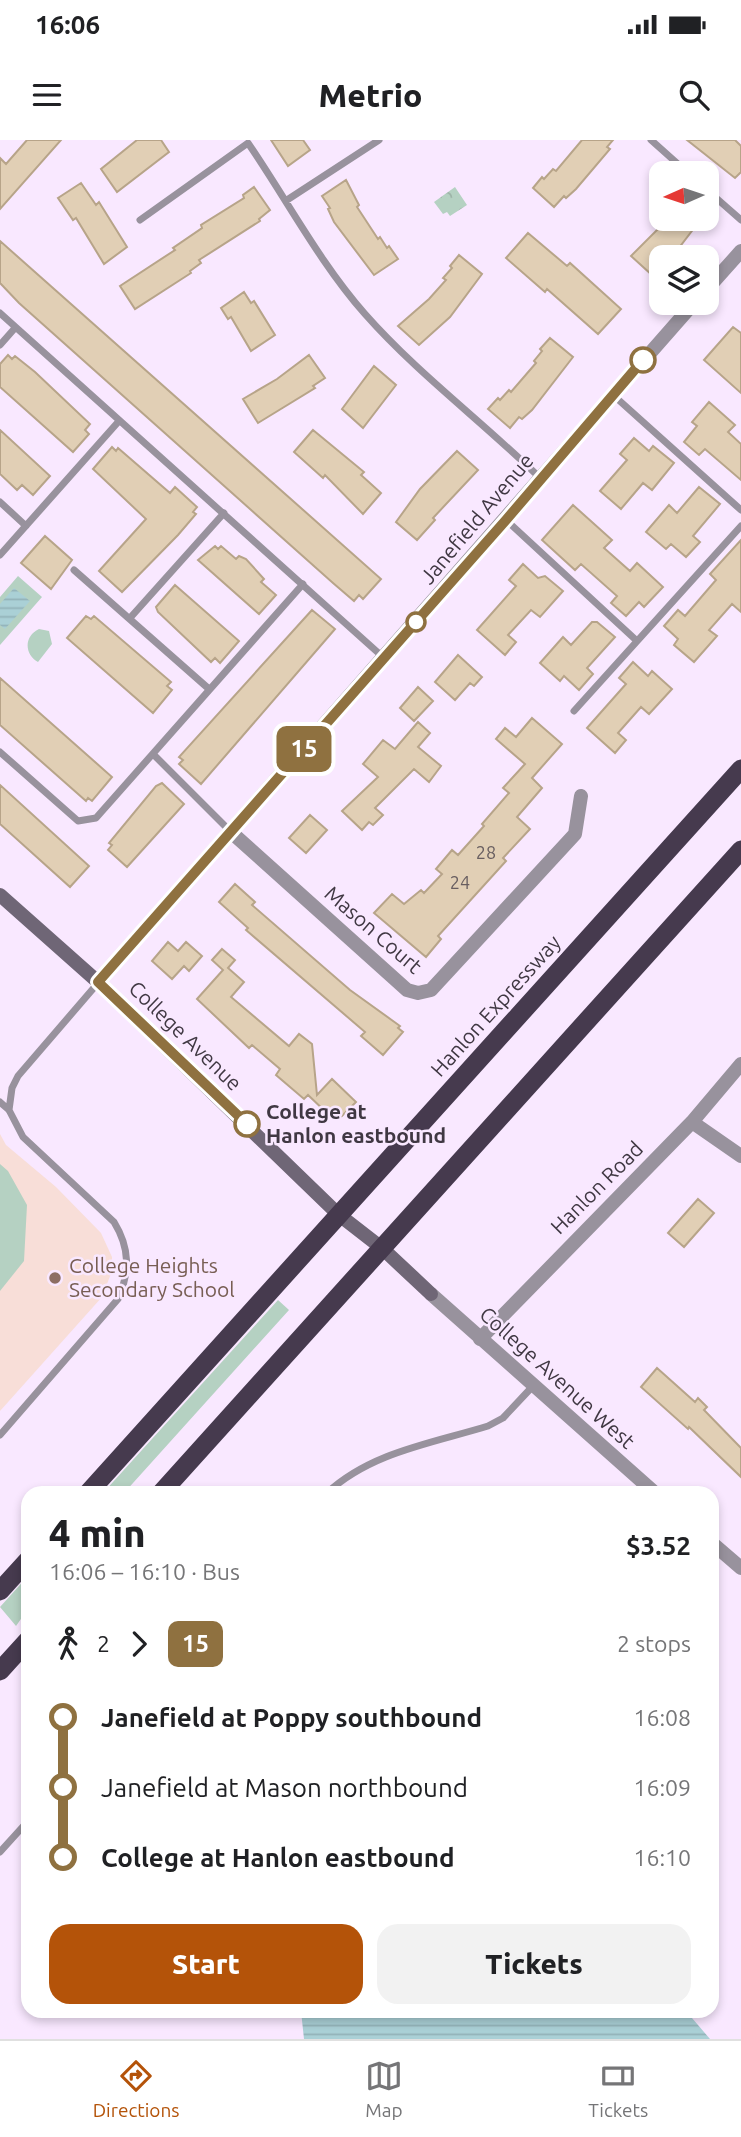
<!DOCTYPE html>
<meta charset="utf-8">
<style>
body{margin:0;font-family:Ubuntu,sans-serif;background:#f2f2f2;color:#202124;height:100vh;display:flex;flex-direction:column;font-size:26px;white-space:nowrap}
*{box-sizing:border-box;margin:0}
p{font-size:23px;color:#757577}
.icon{flex:none;width:38px;height:38px;fill:none;stroke:currentColor;stroke-width:2;stroke-linecap:round;stroke-linejoin:round}
.map{position:relative;flex:1;overflow:hidden}
.details{position:absolute;left:21px;top:1346px;width:698px;height:532px;display:flex;flex-direction:column;background:#fff;border-radius:21px;box-shadow:0 4px 10px #0003}
.details>*{flex:none}
.badge{padding:0 14px;border-radius:10px;font-size:24px;line-height:46px}
.needle{width:46px;rotate:267deg}
.buttons{position:absolute;left:649px;top:21px;display:grid;gap:14px}
.buttons a{display:grid;place-items:center;width:70px;height:70px;border-radius:14px;background:#fff;box-shadow:0 4px 10px #0003;font-size:35px}
.map>.badge{position:absolute;translate:-50% -50%;box-shadow:0 0 0 4px #fff}
.legs{display:flex;align-items:center;gap:10px;height:77px;padding:0 28px;font-size:23px}
.legs p{margin-inline-start:auto}
.head{display:flex;align-items:center;justify-content:space-between;height:119px;padding:0 28px}
h1{font-size:38px;font-weight:800;line-height:52px}
.action{display:flex;gap:14px;margin-top:auto;padding:14px 28px}
.action a{flex:1;height:80px;border-radius:21px;background:#b45309;color:#fff;font-size:28px;font-weight:800;line-height:80px;text-align:center}
.action a+a{background:#f2f2f2;color:#202124}
ul{padding:0 28px;list-style:none}
li{display:flex;align-items:center;gap:24px;height:70px;font-size:26px}
li i{display:grid;place-items:center;width:10px;height:100%;margin:0 9px;background:currentColor}
li i::after{content:'';width:18px;height:18px;margin:-9px;border:5px solid;border-radius:50%;background:#fff}
li p{margin-inline-start:auto}
li:first-child i{background:linear-gradient(#0000 50%,currentColor 0)}
li:last-child i{background:linear-gradient(currentColor 50%,#0000 0)}
.status{display:flex;justify-content:space-between;align-items:center;height:49px;padding:0 35px;background:#fff;direction:ltr}
.status svg{height:19px;fill:currentColor}
header{display:flex;justify-content:space-between;align-items:center;height:91px;padding:0 28px;background:#fff;font-size:32px;font-weight:800}
.dock{display:flex;justify-content:space-around;align-items:center;height:98px;border-top:2px solid #e0e0e0;background:#fff;font-size:19px;color:#757577}
.dock a{display:grid;justify-items:center;gap:4px}
.dock .current{color:#b45309}
.map>svg:first-child{display:block}
</style>
<div class="status"><b>16:06</b><svg viewBox="0 0 49 12"><path d="M0 12V9h3v3zM5 12V6h3v6zM10 12V3h3v9zM15 12V0h3v12zM26 1h20v11H26zM47 4h2v5h-2z"/></svg></div>
<header><svg class="icon" aria-label="menu" viewBox="0 0 24 24"><path d="M4 6h16M4 12h16M4 18h16"/></svg>Metrio<svg class="icon" aria-label="search" viewBox="0 0 24 24"><circle cx="10" cy="10" r="6"/><path d="M15 15l6 6"/></svg></header>
<div class="map">
<svg width="741" height="1899" viewBox="0 0 741 1899">
<defs>
<pattern id="forest-crowns" width="20" height="18" patternUnits="userSpaceOnUse" patternTransform="scale(1.75)"><rect width="20" height="18" fill="#b5d1c2"/><path d="M2 6a3 3 0 1 1 6 0M12 15a3 3 0 1 1 6 0" fill="none" stroke="#9db4a8"/></pattern>
<pattern id="water-rules" width="6" height="5" patternUnits="userSpaceOnUse" patternTransform="scale(1.75)"><rect width="6" height="5" fill="#aad0d6"/><path d="M0 2.5h6" fill="none" stroke="#93b3b9"/></pattern>
</defs>
<rect width="100%" height="100%" fill="#f9e8ff"/>
<!-- education -->
<path fill="#f8ded8" d="M0 994 6 1005 56 1047 101 1093 112 1117V1131L102 1157 0 1271Z"/>
<!-- grass -->
<path fill="#b5d1c2" d="M18 436 42 457 0 505V457Z
M39 489 49 491 52 504 38 522C24 514 24 496 39 489Z
M0 1024 8 1031 27 1065 24 1121 0 1151Z
M278 1160 289 1170 124 1353H103Z
M28 1436V1469L16 1486 0 1467Z"/>
<!-- forest -->
<path fill="url(#forest-crowns)" d="M455 47 467 65 450 76 447 72 443 74 434 62Z"/>
<!-- water -->
<path fill="url(#water-rules)" d="M14 448 30 461 5 489 0 485V464Z
M301 1871H686L710 1899H304Z"/>
<!-- building -->
<path fill="#e1cfb5" stroke="#b7a489" stroke-width="2" d="M27 0H61L0 69V18L6 24Z
M137 0H161L169 12 117 52 101 29Z
M271 0H303L310 10 288 26Z
M582 0H613L607 7 610 9 576 49 566 58 564 56 554 67 533 48 542 37 544 39 553 29 556 31Z
M687 0H735L741 6V32L735 38Z
M346 40 359 65 357 67 378 99 380 97 387 108 389 106 398 119 374 135 334 82 328 69 330 68 322 56Z
M81 43 96 65 99 62 127 107 104 124 76 78 73 80 58 58Z
M254 47 270 70 259 79 260 81 199 120 201 123 190 131 191 133 135 169 120 146 175 110 173 108 202 88 201 85 244 58 243 55Z
M668 79H701L672 117H662V125L652 135 631 116Z
M528 93 567 126 570 123 621 169 598 194 547 149 545 152 506 118Z
M0 101 381 439 363 459 359 455 354 461 333 443 19 163 0 143Z
M459 115 482 134 450 177 419 205 398 186 429 159 446 140 443 138 452 128 450 126Z
M244 152 251 163 254 161 275 195 251 211 231 177 228 179 221 168Z
M733 187 741 193V253L704 220Z
M550 198 573 217 532 270 522 279 519 277 510 288 488 269 498 258 500 260 509 250 511 252 536 223 534 221 542 211 540 209Z
M8 215 12 219 15 216 35 232 90 284 85 290 89 294 73 312 0 247V224Z
M309 215 325 238 313 246 315 248 258 283 243 259 277 239Z
M374 226 396 245 363 288 342 269Z
M709 262 735 285 728 292 741 304V340L705 309 699 315 684 302 697 286 692 282Z
M0 290 50 336 33 355 22 345 17 350 0 334Z
M313 290 364 332 361 335 381 353 363 374 325 335 323 338 294 312Z
M634 298 649 311 653 306 674 323 652 350 643 343 621 369 600 351 627 320 620 314Z
M112 307 116 311 118 308 170 353 175 347 197 367 193 372 196 374 178 395 122 452 99 431 146 379 93 329Z
M457 311 478 330 433 378 435 380 417 400 396 382 420 349Z
M699 347 720 364 693 396 700 402 686 417 671 404 666 409 646 392 669 365 677 373Z
M573 365 612 400 604 408 630 431 637 423 663 447 644 467 639 462 626 476 611 463 617 456 581 424 575 430 542 400Z
M45 396 72 420 51 449 21 423Z
M741 400V472L732 464 709 490 717 496 694 522 674 505 678 499 664 486 678 470 685 476 716 440 710 434Z
M215 406 218 409 221 406 236 419 239 416 246 419 264 439 261 442 276 455 259 474 198 420Z
M523 424 538 438 545 436 563 451 540 477 531 470 508 495 516 502 505 515 477 490 516 446 509 440Z
M175 445 239 501 220 523 215 518 211 522 158 472 156 467Z
M312 470 335 489 201 644 179 624 183 620 179 617Z
M86 476 91 479 94 476 171 542 167 546 172 550 153 573 67 498Z
M592 482H597L615 497 587 528 593 534 579 550 564 536 560 541 540 523 563 497 571 505Z
M458 515 482 537 474 546 470 543 455 560 435 542Z
M633 522 648 536 652 531 672 549 649 574 641 567 618 593 626 600 615 613 587 588 626 544 619 538Z
M0 538 112 637 92 661 88 658 86 661 0 585Z
M418 547 433 561 414 581 400 568Z
M532 578 562 604 532 638 542 648 517 677 530 689 503 718 506 721 438 796 441 799 426 817 374 773 392 754 404 764 421 750 424 753 442 734 436 729 452 710 458 715 484 686 482 684 509 653 503 648 525 624 496 599 505 588 516 597Z
M418 582 430 593 418 607 441 626 429 642 414 629 375 668 383 675 373 685 369 682 362 690 342 671 378 637 363 624 383 600 395 609Z
M162 643 184 664 127 727 108 710 112 705 109 703 156 646Z
M0 645 89 726 70 747 0 684Z
M310 675 327 690 306 713 289 698Z
M235 744 255 762 252 765 350 850 400 886 398 888 403 892 383 915 361 896 365 892 246 790 248 788 219 762Z
M168 802 178 811 186 802 202 816 189 831 184 826 172 839 152 821Z
M222 809 235 820 228 828 244 842 231 857 289 906 299 894 312 904 317 955 332 939 356 962 340 978 332 971 329 975 308 955 304 959 276 935 280 929 252 905 249 908 197 859 223 830 212 820Z
M698 1059 714 1073 684 1107 668 1093Z
M657 1228 695 1262 698 1258 707 1267 704 1270 741 1308V1337L689 1287 688 1289 641 1247Z"/>
<g fill="none" stroke-linecap="round" stroke-linejoin="round">
<!-- service -->
<path stroke="#98929d" stroke-width="7" d="M651 0 688 33
M707 50 741 80
M287 60 379 0
M140 80 248 3C287 60 320 123 365 174 418 234 483 282 540 338
M0 173 384 518
M0 205 15 188
M612 254 741 370
M0 362 26 386
M506 380 637 501
M0 415 119 281
M74 430 209 549
M130 478 224 373
M574 571 741 386
M0 612 78 681 96 678 303 444
M153 614 230 691
M0 962 9 970 23 997 114 1082C130 1108 130 1132 118 1159L0 1295
M9 970 12 948 18 936 98 843
M327 1353C371 1312 433 1303 488 1286L503 1278 533 1246
M0 1712 28 1681"/>
<!-- minor -->
<path stroke="#98929d" stroke-width="14" d="M707 149 741 111
M231 692 407 850 418 853 431 850 575 694 581 656
M98 842 694 163
M692 982 741 1016
M480 1199 692 982 741 924"/>
<!-- tertiary -->
<path stroke="#98929d" stroke-width="14" d="M431 1154 655 1353
M712 1403 741 1428"/>
<!-- secondary -->
<path stroke="#6f6676" stroke-width="14" d="M0 755 98 842 338 1074 383 1109 431 1154"/>
<!-- trunk -->
<path stroke="#463a4e" stroke-width="19" d="M88 1353 741 629
M161 1353 741 710
M0 1451 28 1420
M0 1531 28 1500"/>
</g>
<g fill="none" stroke-linecap="round" stroke-linejoin="round">
<!-- line-1 casing -->
<g stroke="#fff" stroke-width="16">
<path id="line-1" d="M247 984 98 842 506 380 643 220"/>
</g>
<!-- line-1 -->
<use href="#line-1" stroke="#8f7140" stroke-width="10"/>
</g>
<!-- markers -->
<g fill="#fff" stroke="#8f7140" stroke-width="3.5">
<circle cx="643" cy="220" r="12"/>
<circle cx="416" cy="482" r="9"/>
<circle cx="247" cy="984" r="12"/>
</g>
<circle fill="#8d6e63" stroke="#f9e8ff" stroke-width="2.5" cx="55" cy="1138" r="7"/>
<g text-anchor="middle" stroke-width="5" stroke-linejoin="round" paint-order="stroke">
<!-- number labels -->
<g font-size="18" fill="#685e60">
<text x="486" y="719">28</text>
<text x="460" y="749">24</text>
</g>
<!-- street labels -->
<g font-size="21" fill="#403843" stroke="#f9e8ff">
<text transform="translate(477 379) rotate(-50)" y="7">Janefield Avenue</text>
<text transform="translate(373 790) rotate(41)" y="7">Mason Court</text>
<text transform="translate(496 866) rotate(-48)" y="7">Hanlon Expressway</text>
<text transform="translate(185 896) rotate(44)" y="7">College Avenue</text>
<text transform="translate(597 1048) rotate(-45)" y="7">Hanlon Road</text>
<text transform="translate(557 1238) rotate(42)" y="7">College Avenue West</text>
</g>
<!-- stop labels -->
<g font-size="21" font-weight="bold" fill="#403843" stroke="#f9e8ff" text-anchor="start">
<text x="266" y="979">College at<tspan x="266" dy="24">Hanlon eastbound</tspan></text>
</g>
<!-- education labels -->
<g font-size="21" fill="#785e54" stroke="#f9e8ff" text-anchor="start">
<text x="69" y="1133">College Heights<tspan x="69" dy="24">Secondary School</tspan></text>
</g>
</g>
</svg>
<div class="buttons">
<a><svg class="needle" viewBox="-14 -14 28 28"><path d="M0-13l5 13h-10z" fill="#e53935"/><path d="M0 13l5-13h-10z" fill="#757577"/></svg></a>
<a><svg class="icon" aria-label="layers" viewBox="0 0 24 24"><path d="M12 4l9 5-9 5-9-5zM3 14l9 5 9-5"/></svg></a>
</div>
<b class="badge" style="left:304px;top:609px;background:#8f7140;color:#fff">15</b>
<section class="details">
<div class="head"><div><h1>4 min</h1><p>16:06 – 16:10 · Bus</p></div><b>$3.52</b></div>
<div class="legs"><svg class="icon" aria-label="walk" viewBox="0 0 24 24"><circle cx="13" cy="4" r="2"/><path d="M13 8l-2 6 4 7M11 14l-3 7M7 12l3-4h3l4 4"/></svg>2<svg class="icon" aria-label="forward" viewBox="0 0 24 24"><path d="M9 5l7 7-7 7"/></svg><b class="badge" style="background:#8f7140;color:#fff">15</b><p>2 stops</p></div>
<ul>
<li><i style="color:#8f7140"></i><b>Janefield at Poppy southbound</b><p>16:08</p></li>
<li><i style="color:#8f7140"></i><span>Janefield at Mason northbound</span><p>16:09</p></li>
<li><i style="color:#8f7140"></i><b>College at Hanlon eastbound</b><p>16:10</p></li>
</ul>
<div class="action"><a>Start</a><a>Tickets</a></div>
</section>
</div>
<nav class="dock">
<a class="current"><svg class="icon" aria-label="directions" viewBox="0 0 24 24"><path d="M12 3l9 9-9 9-9-9zM9 14v-3h6M13 9l2 2-2 2"/></svg>Directions</a>
<a><svg class="icon" aria-label="map" viewBox="0 0 24 24"><path d="M3 6l6-2 6 2 6-2v14l-6 2-6-2-6 2zM9 4v14M15 6v14"/></svg>Map</a>
<a><svg class="icon" aria-label="tickets" viewBox="0 0 24 24"><path d="M3 7h18v10H3zM15 7v10"/></svg>Tickets</a>
</nav>
